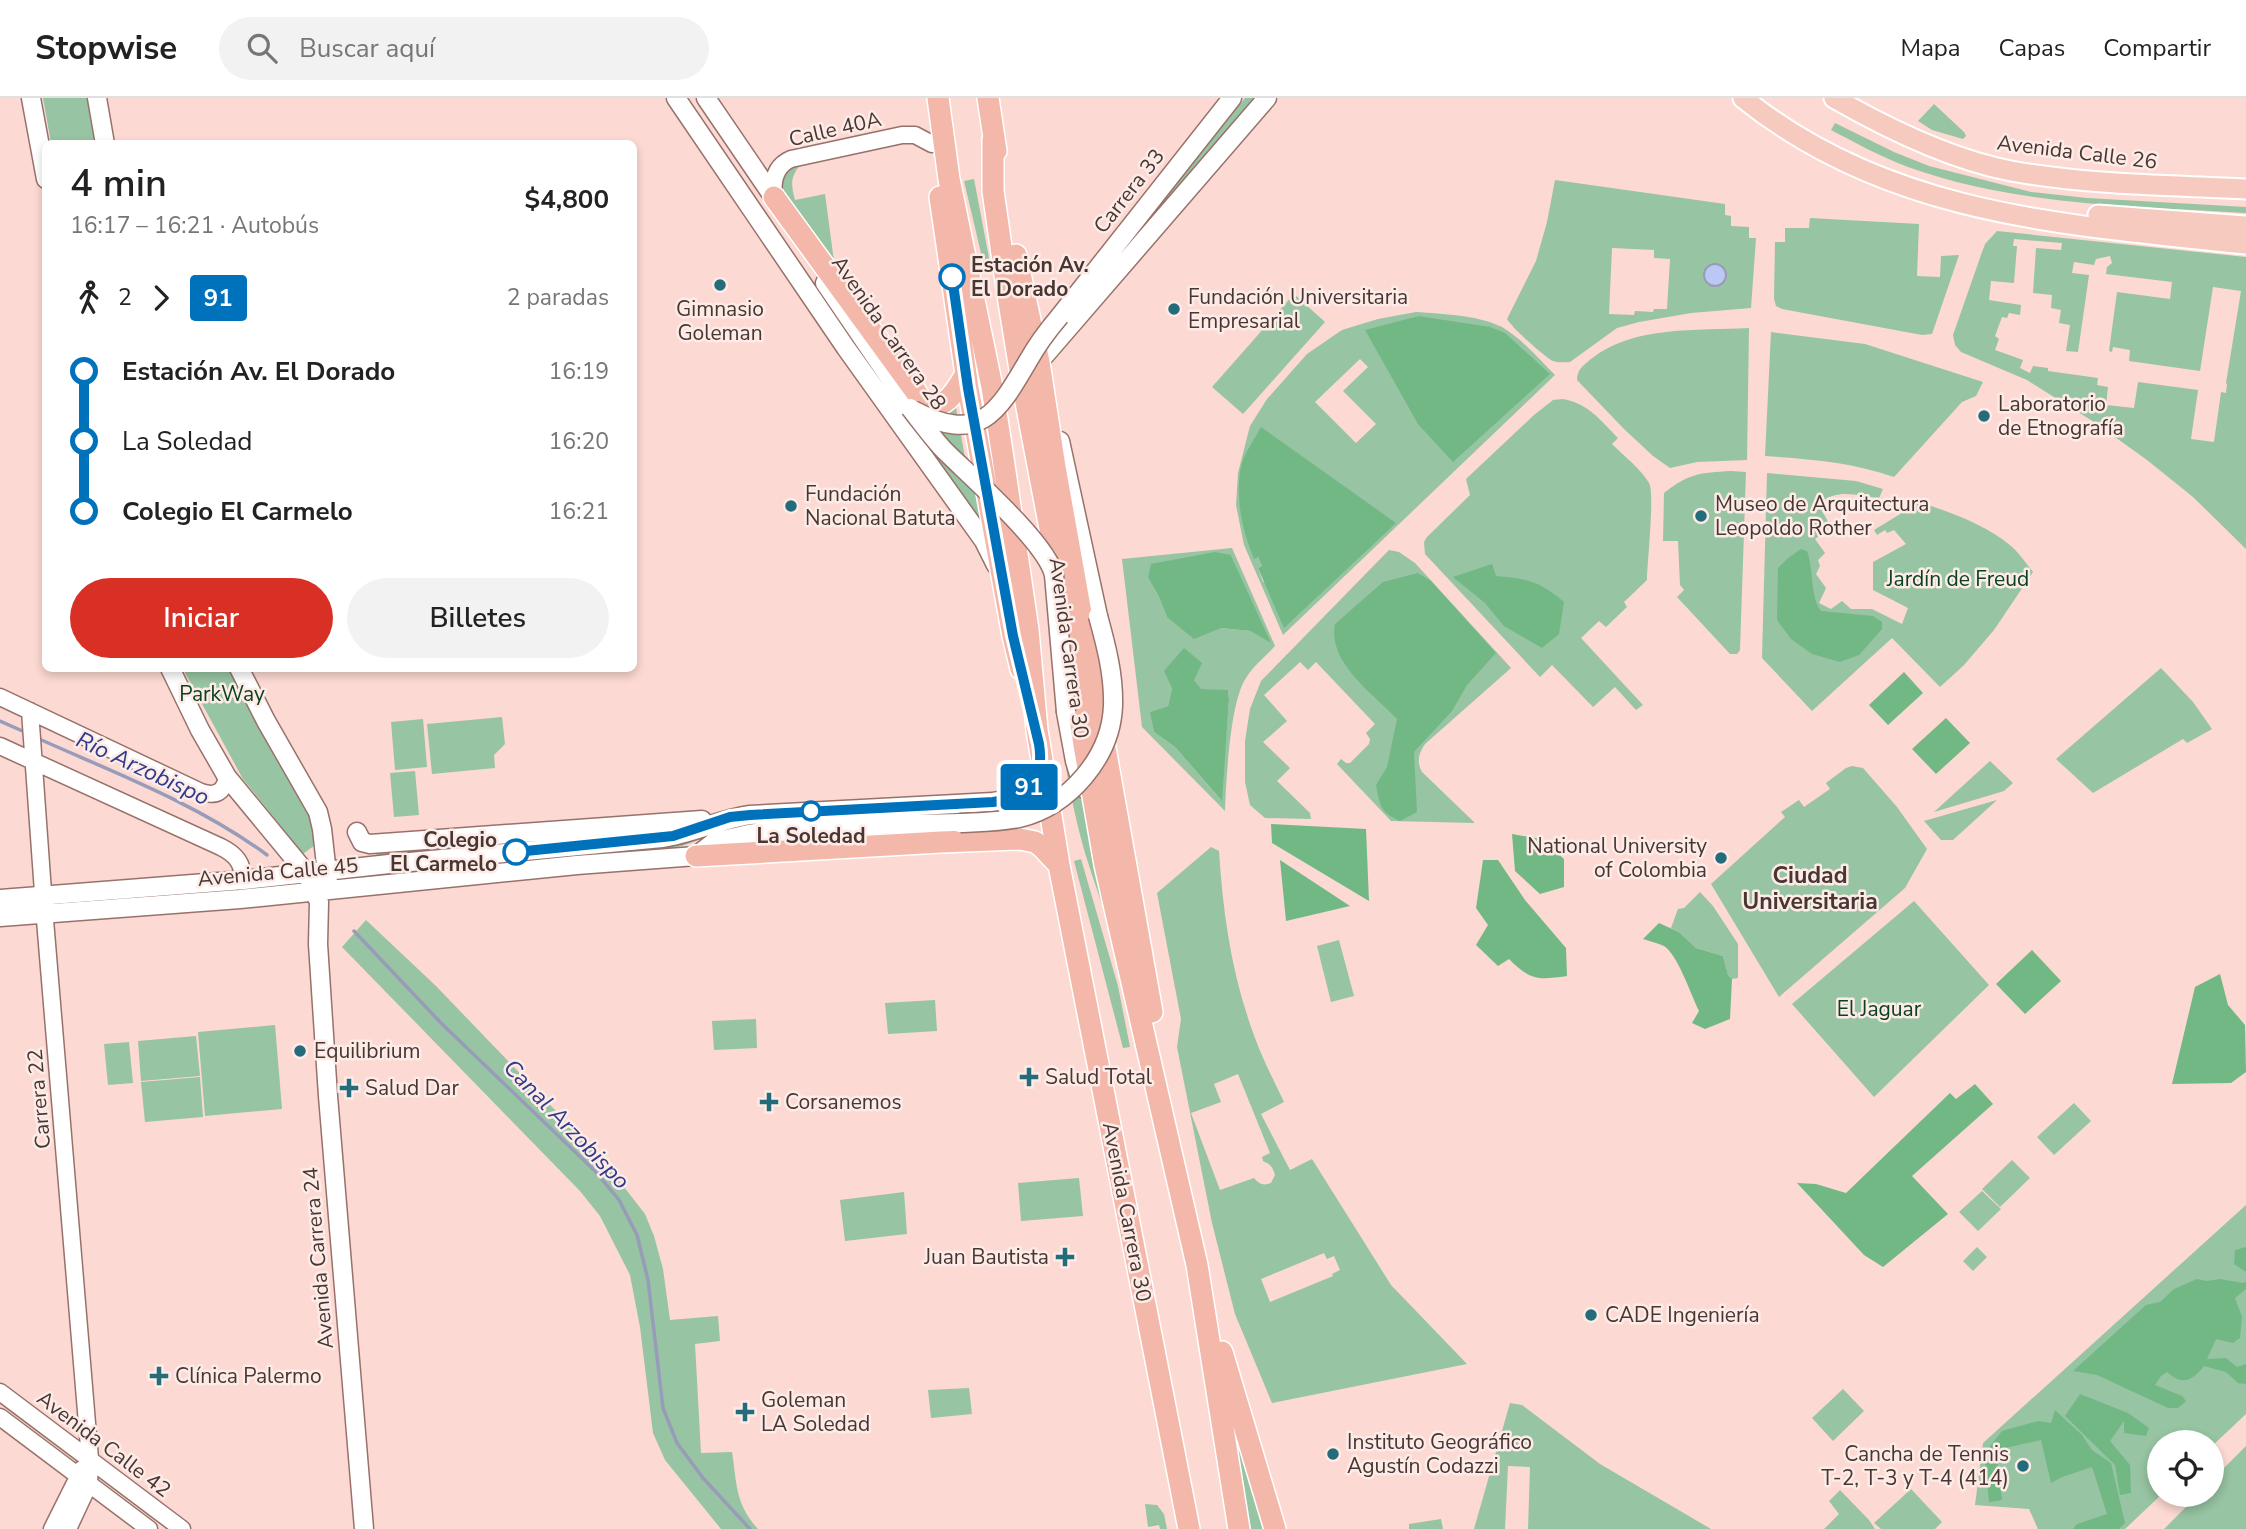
<!DOCTYPE html>
<html lang="es">
<meta charset="utf-8">
<style>
body{margin:0;font-family:"Nunito Sans",sans-serif;background:#f2f2f2;color:#222;height:100vh;display:flex;flex-direction:column;font-size:26px;white-space:nowrap}
*{box-sizing:border-box;margin:0}
p{font-size:23px;color:#767676}
.icon{flex:none;width:38px;height:38px;fill:none;stroke:currentColor;stroke-width:2;stroke-linecap:round;stroke-linejoin:round}
.map{position:relative;flex:1;overflow:hidden}
.side{position:absolute;left:42px;top:42px;width:595px;height:532px;display:flex;flex-direction:column;background:#fff;border-radius:10px;box-shadow:0 4px 10px #0003}
.side>*{flex:none}
.badge{padding:0 14px;border-radius:5px;font-size:24px;line-height:46px}
.buttons{position:absolute;left:2147px;top:1332px;display:grid;gap:14px}
.buttons a{display:grid;place-items:center;width:77px;height:77px;border-radius:50%;background:#fff;box-shadow:0 4px 10px #0003;font-size:35px}
.map>.badge{position:absolute;translate:-50% -50%;box-shadow:0 0 0 4px #fff}
.legs{display:flex;align-items:center;gap:10px;height:77px;padding:0 28px;font-size:23px}
.legs p{margin-inline-start:auto}
.summary{display:flex;align-items:center;justify-content:space-between;height:119px;padding:0 28px}
h1{font-size:38px;font-weight:600;line-height:52px}
.cta{display:flex;gap:14px;margin-top:auto;padding:14px 28px}
.cta a{flex:1;height:80px;border-radius:42px;background:#d93025;color:#fff;font-size:28px;font-weight:600;line-height:80px;text-align:center}
.cta a+a{background:#f2f2f2;color:#222}
ul{padding:0 28px;list-style:none}
li{display:flex;align-items:center;gap:24px;height:70px;font-size:26px}
li i{display:grid;place-items:center;width:10px;height:100%;margin:0 9px;background:currentColor}
li i::after{content:'';width:18px;height:18px;margin:-9px;border:5px solid;border-radius:50%;background:#fff}
li p{margin-inline-start:auto}
li:first-child i{background:linear-gradient(#0000 50%,currentColor 0)}
li:last-child i{background:linear-gradient(currentColor 50%,#0000 0)}
header{display:flex;align-items:center;gap:42px;box-sizing:border-box;height:98px;padding:0 35px;background:#fff;border-bottom:2px solid #e0e0e0}
header strong{font-size:33px}
nav{display:flex;gap:38px;margin-inline-start:auto;font-size:24px}
.search{width:490px;height:63px;background:#f2f2f2;display:flex;align-items:center;gap:18px;box-sizing:border-box;padding:0 24px;border-radius:38px;color:#767676;font-size:26px}
.map>svg:first-child{display:block}
</style>
<header>
<strong>Stopwise</strong>
<div class="search"><svg class="icon" aria-label="search" viewBox="0 0 24 24"><circle cx="10" cy="10" r="6"/><path d="M15 15l6 6"/></svg>Buscar aquí</div>
<nav><a>Mapa</a><a>Capas</a><a>Compartir</a></nav>
</header>
<div class="map">
<svg width="2246" height="1431" viewBox="0 0 2246 1431">
<rect width="100%" height="100%" fill="#fcd9d2"/>
<!-- green -->
<path fill="#97c4a2" fill-rule="evenodd" d="M43 0H91L99 45H51Z
M1245 0H1259L1123 153Z
M1934 6 1964 34 1966 38 1963 41 1932 32 1918 23Z
M1835 25 1894 54 1929 68 2031 94 2087 100 2246 109V115C2132 108 2017 108 1908 69 1881 59 1856 45 1831 32Z
M787 67H800C790 80 791 87 795 102L825 96 835 171C823 154 775 94 781 76 782 72 785 70 787 67Z
M974 81 990 165 985 172 964 83Z
M1555 82 1725 106V117L1731 118V128L1749 129V140H1756L1751 210 1691 215 1639 224 1617 230 1570 264C1564 264 1558 265 1553 263 1544 258 1512 230 1507 221L1536 163 1547 124ZM1612 150 1654 152V160L1670 161 1667 211H1654L1653 214 1635 213 1634 217 1609 216Z
M1810 120 1919 126 1917 178 1940 179 1941 158 1959 157 1932 236 1922 237 1782 211 1776 208 1774 201 1775 144H1785V130H1809Z
M1997 133 2246 159V451L2193 399 2147 362 2094 324 2027 282 1961 254 1955 247 1953 237 1981 157 1985 146ZM2014 141 2062 145 2061 152 2036 150 2033 195 2052 197 2051 210 2061 212 2059 225 2070 227 2066 253 2078 254 2089 177 2072 175 2074 164 2094 167 2096 161 2110 158 2112 165 2107 169 2106 176 2172 184 2170 201 2117 194 2109 253 2112 254 2113 249 2130 252 2129 263 2200 273 2213 189 2241 193 2226 285 2227 286 2226 295 2221 294 2214 344 2191 341 2198 292 2138 284 2134 310 2106 307 2108 289 2097 287 2098 280 2048 273V270L2033 268 2030 275 2020 270 2023 262 1995 252 1999 241 1995 238 2002 219 2007 220 2009 215 2020 217 2021 207 1989 202 1991 183 2014 185 2017 148H2013Z
M1294 196 1325 224 1243 316 1212 289Z
M1416 214C1442 216 1478 217 1502 229 1521 240 1539 261 1555 277L1283 537 1244 447 1236 407 1238 375 1250 328 1267 301 1307 256 1342 232 1378 221ZM1418 218 1417 325 1366 233ZM1360 261 1368 269 1343 293 1376 326 1356 345 1315 304ZM1396 424 1263 484 1258 470 1262 468 1258 459Z
M1749 230 1747 362 1697 364 1670 370 1653 358 1624 331 1577 282C1577 271 1584 267 1591 261 1634 227 1697 233 1749 230Z
M1771 234 1865 246 1983 284 1976 298 1962 304 1894 379C1852 364 1810 361 1765 358Z
M1563 301C1588 305 1601 323 1618 340L1612 346C1624 358 1641 371 1649 385 1655 395 1647 466 1647 482L1624 504 1627 509 1606 529 1599 523 1581 540 1643 607 1636 612 1615 589 1593 609 1552 567 1540 579 1425 456 1424 444 1427 439 1470 397 1466 381 1534 317 1553 302Z
M955 304 966 365 976 374 987 435 912 327 928 313Z
M1731 373 1746 374 1740 552 1737 556H1730L1677 499 1684 492 1680 487 1678 443H1663L1664 395C1689 375 1700 375 1731 373Z
M1767 375 1856 383 1883 391 1879 400C1860 398 1837 390 1822 404L1821 411 1831 429 1815 441 1825 455 1818 462 1820 468 1816 476 1826 490 1819 505 1831 511 1842 503 1851 511H1872L1902 526 1908 510 1873 492V464L1906 446 1894 432 1887 435 1885 432 1877 437 1874 432 1920 404C1951 415 1985 426 2011 448 2019 455 2026 465 2033 474L1994 532 1964 567 1940 589 1892 540 1812 613 1762 560Z
M1232 450 1275 548C1266 558 1253 568 1246 580 1230 603 1226 684 1225 713L1142 629 1122 461ZM1231 457 1270 544 1250 533 1221 530 1167 519 1158 497 1148 480ZM1194 582 1201 592H1228L1229 601 1221 702 1175 649 1154 634 1151 614 1168 608 1172 590Z
M1389 452 1399 454 1415 465 1511 570 1425 646C1419 655 1416 663 1422 674L1475 725 1391 723 1337 666 1341 661 1346 665H1350L1369 646 1370 641 1366 635 1375 626 1316 564 1308 572 1300 564 1264 597 1287 623 1263 644 1290 670 1277 683 1310 715 1311 721 1265 720 1250 707 1245 684V643L1250 611 1261 583Z
M2161 570 2193 604 2212 631 2187 645 2183 641 2093 695 2056 661Z
M183 571H235L308 709 315 747 303 756 243 681Z
M1055 586C1073 672 1098 755 1114 841 1104 812 1094 784 1085 755 1069 700 1061 643 1055 586Z
M502 619 505 646 494 657 495 670 432 676 427 626Z
M423 621 427 669 395 672 391 624Z
M1990 663 2013 685 2004 693 1934 714Z
M1852 668 1863 670 1897 709 1927 751 1905 790 1779 899 1711 786 1785 719 1781 714 1799 702 1804 709 1830 691 1826 685 1846 670Z
M415 673 419 717 394 719 390 675Z
M1997 702 1953 742H1941L1924 723Z
M923 712V721L706 739 685 747 663 753 439 774 431 769 730 723Z
M447 745V753L375 759 379 751Z
M1211 749 1219 753C1223 817 1232 879 1255 940 1263 962 1274 983 1284 1004L1261 1016 1290 1072 1312 1061 1391 1187 1467 1266 1272 1305 1235 1216 1212 1125 1177 949 1181 921 1157 795ZM1238 976 1270 1055 1262 1059 1263 1063C1270 1066 1273 1069 1275 1077L1271 1085C1263 1088 1259 1086 1254 1080L1220 1092 1191 1015 1221 1004 1214 986ZM1324 1155 1327 1161 1334 1158 1340 1172 1332 1176 1333 1178 1270 1204 1261 1181Z
M1081 761 1118 888 1130 949 1123 950 1074 763Z
M1700 794 1713 808 1738 846V880L1732 881 1728 877 1723 858 1696 850 1679 834 1671 830 1678 811 1684 810Z
M1914 803 1989 887 1874 999 1792 906Z
M366 822 436 888 603 1062 645 1116 654 1138 663 1171 670 1222 718 1218 720 1243 695 1246 701 1355 732 1354C737 1386 735 1406 758 1431H721L665 1362 653 1335 640 1229 630 1177 600 1118 580 1093 342 849Z
M1339 842 1354 898 1331 904 1317 848Z
M935 902 937 933 888 936 885 905Z
M756 921 757 950 714 952 712 923Z
M275 927 282 1011 205 1018 198 934Z
M196 938 200 978 141 983 138 943Z
M129 944 133 985 108 987 104 946Z
M200 979 203 1019 145 1024 141 984Z
M2074 1005 2091 1023 2054 1057 2037 1039Z
M2012 1062 2030 1080 2000 1109 1982 1091Z
M1079 1080 1083 1118 1021 1123 1018 1085Z
M1982 1093 2001 1111 1978 1133 1959 1114Z
M904 1094 907 1136 845 1143 840 1102Z
M2246 1107V1316L2212 1348V1344H2160V1396L2161 1397 2125 1431H2038L2029 1411 1975 1407 1983 1345Z
M1977 1149 1987 1159 1973 1173 1963 1163Z
M1217 1256 1267 1431H1244Z
M969 1290 972 1316 931 1320 928 1292Z
M1843 1291 1864 1313 1833 1343 1812 1320Z
M1510 1305 1522 1307 1600 1366 1711 1431H1528L1530 1369 1508 1368 1505 1431H1474Z
M2246 1348V1431H2164L2198 1397 2212 1396V1382Z
M1911 1391 1942 1424 1935 1431H1881L1874 1425Z
M1840 1392 1869 1422 1875 1431H1824L1839 1416 1829 1403Z
M1145 1406 1157 1407 1164 1416 1167 1431H1160L1159 1427 1148 1429Z
M1441 1421 1443 1431H1409V1426Z"/>
<!-- forest -->
<path fill="#72b885" d="M1418 218 1490 229 1505 235 1550 276 1453 364 1417 325 1365 232Z
M1261 329 1396 425 1284 530 1258 470 1262 468 1258 459 1254 461C1242 431 1235 400 1241 369 1244 355 1255 341 1261 329Z
M1801 451 1807 453C1814 472 1810 499 1821 513L1873 518 1882 524V531L1859 557 1840 564 1812 556 1791 541 1777 522 1778 470 1787 461Z
M1215 454 1231 457 1271 545 1250 533 1221 530 1194 541 1167 519 1158 497 1148 480 1151 466Z
M1492 466 1496 478C1529 481 1539 483 1564 504L1559 536 1542 550 1504 528 1485 505 1453 479Z
M1418 475 1431 483 1496 555 1467 587 1452 613 1414 654 1417 714 1400 723C1380 714 1380 708 1376 687L1387 669 1397 621C1373 596 1327 564 1335 526L1383 484Z
M1184 550 1202 565 1194 582 1201 591 1228 592 1229 601 1222 703 1175 649 1154 634 1150 614 1168 608 1172 590 1164 573Z
M1904 574 1923 595 1888 627 1869 607Z
M1946 620 1970 645 1936 676 1912 651Z
M1271 726 1366 731 1369 803 1272 745Z
M1512 736 1541 741 1564 761V789L1540 796 1515 773Z
M1280 762 1350 808 1286 823Z
M1483 762H1498L1525 802 1566 850 1567 878C1538 882 1531 883 1509 861L1498 868 1476 847 1488 827 1476 810Z
M1659 825 1679 834 1696 850 1723 858 1728 877 1732 881 1730 921 1705 931 1692 925 1699 913C1691 897 1678 857 1664 848 1658 845 1649 843 1643 841Z
M2032 852 2061 883 2025 916 1996 886Z
M2220 876 2228 907 2245 927 2246 974 2231 985 2172 986 2195 889Z
M1975 986 1993 1006 1912 1078 1948 1116 1883 1169 1864 1157 1797 1085 1816 1086 1846 1095 1950 995 1956 1001Z
M2246 1149V1174L2234 1166 2235 1152Z
M2197 1181 2207 1183 2220 1181 2243 1185 2246 1184V1191L2235 1200 2242 1219 2240 1240 2233 1245 2216 1241 2207 1261 2226 1260 2237 1269 2246 1266V1286L2238 1285 2226 1274 2204 1268C2192 1283 2183 1288 2167 1274L2161 1278 2155 1287 2182 1298 2186 1303 2178 1310H2168L2097 1277 2073 1273 2146 1207 2160 1204 2174 1191Z
M2080 1296 2128 1315 2149 1330 2146 1338 2124 1335V1323L2110 1343 2130 1367 2131 1395 2120 1397 2115 1367 2065 1318Z
M2055 1312 2082 1337 2092 1352 2111 1365 2125 1425 2119 1431H2073L2077 1426 2107 1416 2092 1369 2062 1379 2051 1385 2041 1342 1996 1352 2002 1402 1989 1404 1984 1356 2002 1333 2038 1323 2051 1325Z"/>
<!-- water -->
<path fill="#bbc8f3" stroke="#989cb9" stroke-width="2" d="M1704 177a11 11 0 1 1 22 0a11 11 0 1 1-22 0Z"/>
<g fill="none" stroke-linecap="round" stroke-linejoin="round">
<!-- stream -->
<path stroke="#989cb9" stroke-width="3.5" d="M0 623 27 635
M37 640C115 675 198 706 267 757
M354 833 441 925 595 1073 619 1102 637 1137 648 1182 663 1310 677 1345 703 1380 750 1431"/>
<!-- tertiary casing -->
<g stroke="#98726a" stroke-width="19">
<path id="tertiary" d="M774 99C772 83 775 68 791 61L902 37H915L932 46
M0 599 201 694C216 699 224 694 227 679
M30 613 45 822 90 1361 89 1386 68 1431
M0 648 221 749C237 757 242 765 244 782
M0 1294 182 1431
M0 1319 149 1431
M52 1431 82 1371"/>
</g>
<!-- secondary casing -->
<g stroke="#98726a" stroke-width="21">
<path id="secondary" d="M31 0 46 81
M97 0 105 46
M676 0 846 250 984 443 996 467
M706 0 781 110
M825 185 910 310
M1060 218 1232 0
M1041 272 1039 264 1267 0
M1060 343 1098 518
M170 570 200 632 227 679 307 776 319 804 318 846 328 998 364 1431
M239 570 266 623 318 714 322 731 328 785
M1066 614 1075 663 1083 690
M357 734 362 744 370 746 702 722
M0 801 244 782 389 766 662 740C692 736 720 721 750 717L993 704C1025 699 1032 691 1041 661
M0 819 240 801 577 767 696 758 714 744 749 736 771 733 877 727 960 725"/>
</g>
<!-- primary casing -->
<g stroke="#fff" stroke-width="23">
<path id="primary" d="M1743 0C1889 118 2068 127 2246 146
M1834 0C1888 31 1949 61 2011 73 2088 87 2168 87 2246 91
M2098 117 2246 128"/>
</g>
<!-- trunk casing -->
<g stroke="#fff" stroke-width="24">
<path id="trunk" d="M938 0 949 81 992 289 1003 360 1028 532 1037 632 1059 767 1189 1431
M988 0 996 53
M993 42V93L1009 204 1021 278 1064 504 1084 647 1105 767 1197 1167 1239 1431
M774 99 924 305C945 315 957 291 966 276
M940 99 968 290 1013 538 1021 571
M1016 157 1039 264 1055 369 1152 914
M696 758 941 744 1020 741 1035 744 1042 749 1059 767
M1222 1254 1275 1431"/>
</g>
<!-- tertiary -->
<use href="#tertiary" stroke="#fff" stroke-width="16"/>
<!-- secondary -->
<use href="#secondary" stroke="#fff" stroke-width="18"/>
<!-- primary -->
<use href="#primary" stroke="#f7cac0" stroke-width="19"/>
<!-- trunk -->
<use href="#trunk" stroke="#f4b8ab" stroke-width="21"/>
<!-- secondary-bridge casing -->
<g stroke="#98726a" stroke-width="21" stroke-linecap="butt">
<path id="secondary-bridge" d="M910 310C921 324 932 339 944 352 970 378 1047 445 1054 477L1066 614
M913 312C979 347 997 316 1028 263 1037 247 1048 232 1060 218
M960 725C979 724 1000 724 1019 720 1069 708 1111 659 1113 608 1114 577 1106 547 1098 518"/>
</g>
<!-- secondary-bridge -->
<use href="#secondary-bridge" stroke="#fff" stroke-width="18"/>
</g>
<g fill="none" stroke-linecap="round" stroke-linejoin="round">
<!-- line-1 casing -->
<g stroke="#fff" stroke-width="16">
<path id="line-1" d="M516 754 673 738 730 719 750 717 993 704C1027 699 1045 682 1039 646L1013 538 968 290 952 179"/>
</g>
<!-- line-1 -->
<use href="#line-1" stroke="#0072bc" stroke-width="10"/>
</g>
<!-- markers -->
<g fill="#fff" stroke="#0072bc" stroke-width="3.5">
<circle cx="952" cy="179" r="12"/>
<circle cx="811" cy="713" r="9"/>
<circle cx="516" cy="754" r="12"/>
</g>
<g fill="#246c79" stroke="#fdebe7" stroke-width="2.5">
<circle cx="720" cy="187" r="7"/>
<circle cx="1174" cy="211" r="7"/>
<circle cx="1984" cy="318" r="7"/>
<circle cx="791" cy="408" r="7"/>
<circle cx="1701" cy="418" r="7"/>
<circle cx="1721" cy="760" r="7"/>
<circle cx="300" cy="953" r="7"/>
<path d="M1025.5 968.5h7v7h7v7h-7v7h-7v-7h-7v-7h7z"/>
<path d="M345.5 979.5h7v7h7v7h-7v7h-7v-7h-7v-7h7z"/>
<path d="M765.5 993.5h7v7h7v7h-7v7h-7v-7h-7v-7h7z"/>
<path d="M1061.5 1148.5h7v7h7v7h-7v7h-7v-7h-7v-7h7z"/>
<circle cx="1591" cy="1217" r="7"/>
<path d="M155.5 1267.5h7v7h7v7h-7v7h-7v-7h-7v-7h7z"/>
<path d="M741.5 1303.5h7v7h7v7h-7v7h-7v-7h-7v-7h7z"/>
<circle cx="1333" cy="1356" r="7"/>
<circle cx="2023" cy="1368" r="7"/>
</g>
<g text-anchor="middle" stroke-width="5" stroke-linejoin="round" paint-order="stroke">
<!-- street labels -->
<g font-size="21" fill="#473632" stroke="#fdebe7">
<text transform="translate(835 31) rotate(-13)" y="7">Calle 40A</text>
<text transform="translate(2077 54) rotate(7)" y="7">Avenida Calle 26</text>
<text transform="translate(1129 93) rotate(-52)" y="7">Carrera 33</text>
<text transform="translate(889 235) rotate(55)" y="7">Avenida Carrera 28</text>
<text transform="translate(1069 550) rotate(82)" y="7">Avenida Carrera 30</text>
<text transform="translate(278 774) rotate(-5)" y="7">Avenida Calle 45</text>
<text transform="translate(39 1001) rotate(-95)" y="7">Carrera 22</text>
<text transform="translate(1127 1114) rotate(79)" y="7">Avenida Carrera 30</text>
<text transform="translate(318 1160) rotate(-95)" y="7">Avenida Carrera 24</text>
<text transform="translate(104 1346) rotate(37)" y="7">Avenida Calle 42</text>
</g>
<!-- stop labels -->
<g font-size="21" font-weight="bold" fill="#473632" stroke="#fdebe7" text-anchor="start">
<text x="971" y="174">Estación Av.<tspan x="971" dy="24">El Dorado</tspan></text>
<text x="811" y="745" text-anchor="middle">La Soledad</text>
<text x="497" y="749" text-anchor="end">Colegio<tspan x="497" dy="24">El Carmelo</tspan></text>
</g>
<!-- poi labels -->
<g font-size="21" fill="#473632" stroke="#fdebe7" text-anchor="start">
<text x="1188" y="206">Fundación Universitaria<tspan x="1188" dy="24">Empresarial</tspan></text>
<text x="720" y="218" text-anchor="middle">Gimnasio<tspan x="720" dy="24">Goleman</tspan></text>
<text x="1998" y="313">Laboratorio<tspan x="1998" dy="24">de Etnografía</tspan></text>
<text x="805" y="403">Fundación<tspan x="805" dy="24">Nacional Batuta</tspan></text>
<text x="1715" y="413">Museo de Arquitectura<tspan x="1715" dy="24">Leopoldo Rother</tspan></text>
<text x="1707" y="755" text-anchor="end">National University<tspan x="1707" dy="24">of Colombia</tspan></text>
<text x="314" y="960">Equilibrium</text>
<text x="1045" y="986">Salud Total</text>
<text x="365" y="997">Salud Dar</text>
<text x="785" y="1011">Corsanemos</text>
<text x="1049" y="1166" text-anchor="end">Juan Bautista</text>
<text x="1605" y="1224">CADE Ingeniería</text>
<text x="175" y="1285">Clínica Palermo</text>
<text x="761" y="1309">Goleman<tspan x="761" dy="24">LA Soledad</tspan></text>
<text x="1347" y="1351">Instituto Geográfico<tspan x="1347" dy="24">Agustín Codazzi</tspan></text>
<text x="2009" y="1363" text-anchor="end">Cancha de Tennis<tspan x="2009" dy="24">T-2, T-3 y T-4 (414)</tspan></text>
</g>
<!-- park labels -->
<g font-size="21" fill="#0a4120" stroke="#fdebe7">
<text x="1958" y="488">Jardín de Freud</text>
<text x="222" y="603">ParkWay</text>
<text x="1879" y="918">El Jaguar</text>
</g>
<!-- water labels -->
<g font-size="23" font-style="italic" fill="#2e3a8a" stroke="#fdebe7">
<text transform="translate(143 670) rotate(25)" y="8">Río Arzobispo</text>
<text transform="translate(567 1026) rotate(46)" y="8">Canal Arzobispo</text>
</g>
<!-- neighbourhood labels -->
<g font-size="23" font-weight="bold" fill="#473632" stroke="#fdebe7">
<text x="1810" y="785">Ciudad<tspan x="1810" dy="26">Universitaria</tspan></text>
</g>
</g>
</svg>
<div class="buttons">
<a><svg class="icon" aria-label="locate" viewBox="0 0 24 24"><circle cx="12" cy="12" r="6"/><path d="M12 2v4M12 18v4M2 12h4M18 12h4"/></svg></a>
</div>
<b class="badge" style="left:1029px;top:689px;background:#0072bc;color:#fff">91</b>
<section class="side">
<div class="summary"><div><h1>4 min</h1><p>16:17 – 16:21 · Autobús</p></div><b>$4,800</b></div>
<div class="legs"><svg class="icon" aria-label="walk" viewBox="0 0 24 24"><circle cx="13" cy="4" r="2"/><path d="M13 8l-2 6 4 7M11 14l-3 7M7 12l3-4h3l4 4"/></svg>2<svg class="icon" aria-label="forward" viewBox="0 0 24 24"><path d="M9 5l7 7-7 7"/></svg><b class="badge" style="background:#0072bc;color:#fff">91</b><p>2 paradas</p></div>
<ul>
<li><i style="color:#0072bc"></i><b>Estación Av. El Dorado</b><p>16:19</p></li>
<li><i style="color:#0072bc"></i><span>La Soledad</span><p>16:20</p></li>
<li><i style="color:#0072bc"></i><b>Colegio El Carmelo</b><p>16:21</p></li>
</ul>
<div class="cta"><a>Iniciar</a><a>Billetes</a></div>
</section>
</div>
